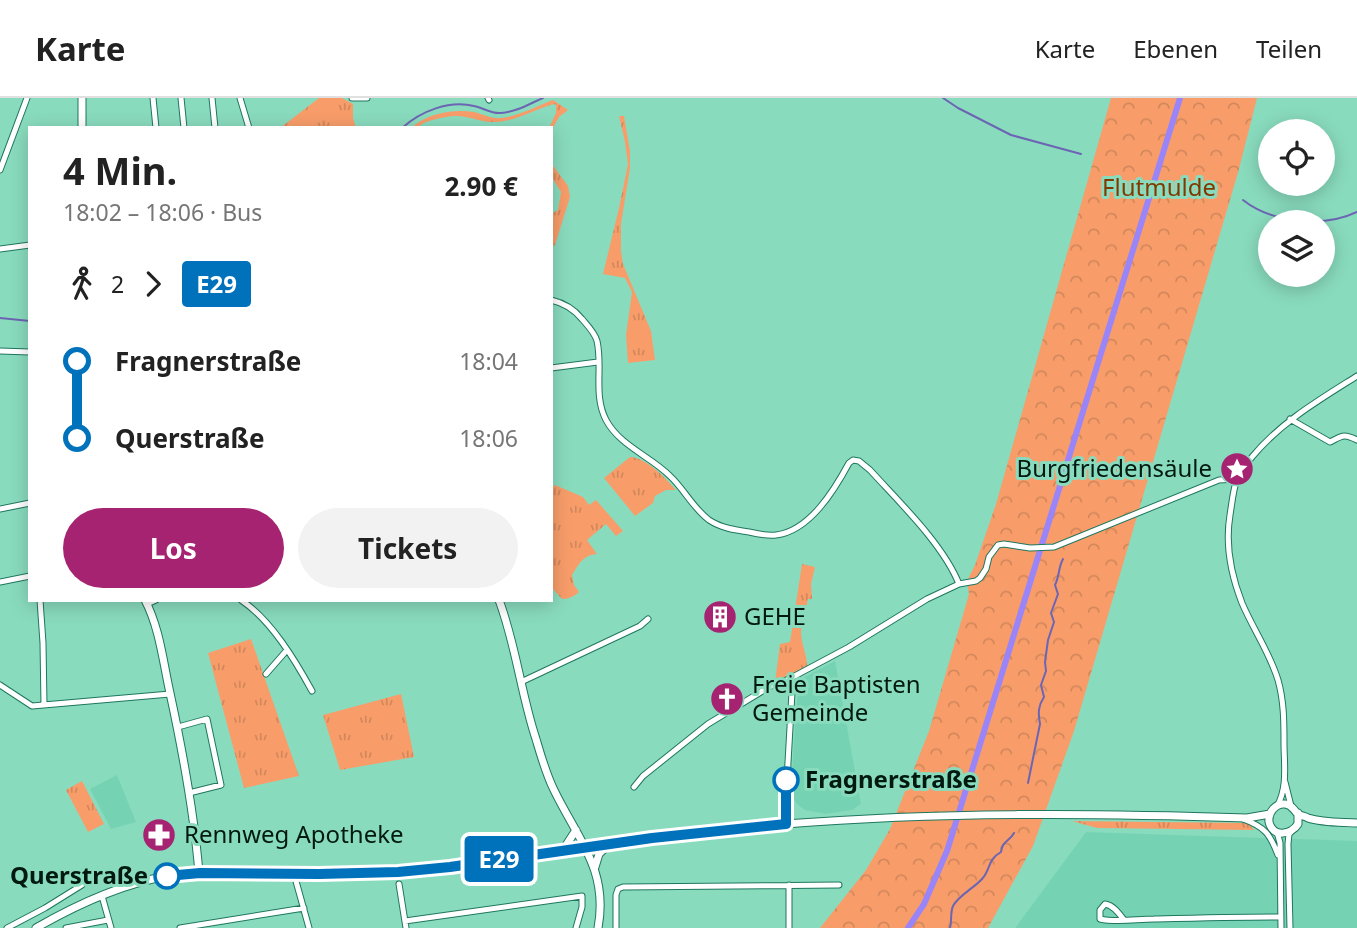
<!DOCTYPE html>
<html lang="de">
<meta charset="utf-8">
<style>
body{margin:0;font-family:"Noto Sans",sans-serif;background:#f2f2f2;color:#222;height:100vh;display:flex;flex-direction:column;font-size:26px;white-space:nowrap}
*{box-sizing:border-box;margin:0}
p{font-size:23px;color:#767676}
.icon{flex:none;width:38px;height:38px;fill:none;stroke:currentColor;stroke-width:2;stroke-linecap:round;stroke-linejoin:round}
.map{position:relative;flex:1;overflow:hidden}
.panel{position:absolute;left:28px;top:28px;width:525px;height:476px;display:flex;flex-direction:column;background:#fff;border-radius:0px;box-shadow:0 4px 18px #0003}
.panel>*{flex:none}
.badge{padding:0 14px;border-radius:5px;font-size:24px;line-height:46px}
.buttons{position:absolute;left:1258px;top:21px;display:grid;gap:14px}
.buttons a{display:grid;place-items:center;width:77px;height:77px;border-radius:50%;background:#fff;box-shadow:0 4px 18px #0003;font-size:35px}
.map>.badge{position:absolute;translate:-50% -50%;box-shadow:0 0 0 4px #fff}
.legs{display:flex;align-items:center;gap:10px;height:77px;padding:0 35px;font-size:23px}
.legs p{margin-inline-start:auto}
.head{display:flex;align-items:center;justify-content:space-between;height:119px;padding:0 35px}
h1{font-size:38px;font-weight:700;line-height:52px}
.action{display:flex;gap:14px;margin-top:auto;padding:14px 35px}
.action a{flex:1;height:80px;border-radius:42px;background:#a62371;color:#fff;font-size:28px;font-weight:700;line-height:80px;text-align:center}
.action a+a{background:#f2f2f2;color:#222}
ul{padding:0 35px;list-style:none}
li{display:flex;align-items:center;gap:24px;height:77px;font-size:26px}
li i{display:grid;place-items:center;width:10px;height:100%;margin:0 9px;background:currentColor}
li i::after{content:'';width:18px;height:18px;margin:-9px;border:5px solid;border-radius:50%;background:#fff}
li p{margin-inline-start:auto}
li:first-child i{background:linear-gradient(#0000 50%,currentColor 0)}
li:last-child i{background:linear-gradient(currentColor 50%,#0000 0)}
header{display:flex;align-items:center;gap:42px;box-sizing:border-box;height:98px;padding:0 35px;background:#fff;border-bottom:2px solid #e0e0e0}
header strong{font-size:33px}
nav{display:flex;gap:38px;margin-inline-start:auto;font-size:24px}
.map>svg:first-child{display:block}
</style>
<header>
<strong>Karte</strong>
<nav><a>Karte</a><a>Ebenen</a><a>Teilen</a></nav>
</header>
<div class="map">
<svg width="1357" height="830" viewBox="0 0 1357 830">
<defs>
<pattern id="grass-tufts" width="24" height="20" patternUnits="userSpaceOnUse" patternTransform="scale(1.75)"><rect width="24" height="20" fill="#f89d6a"/><path d="M3 7l-1-3M5 7V3M7 7l1-3M15 17l-1-3M17 17v-4M19 17l1-3" fill="none" stroke="#d3875b"/></pattern>
<pattern id="forest-crowns" width="20" height="18" patternUnits="userSpaceOnUse" patternTransform="scale(1.75)"><rect width="20" height="18" fill="#f89d6a"/><path d="M2 6a3 3 0 1 1 6 0M12 15a3 3 0 1 1 6 0" fill="none" stroke="#d3875b"/></pattern>
</defs>
<rect width="100%" height="100%" fill="#89dbbe"/>
<!-- built -->
<path fill="#75d3b3" d="M835 563 861 706 852 712 826 716 805 712 796 705 791 695 795 625 799 582Z
M117 677 136 724 111 731 90 691Z
M1086 734 1357 743V830H1015Z"/>
<!-- grass -->
<path fill="url(#grass-tufts)" d="M319 0H342L353 6V20L356 30H280Z
M553 2 568 12 559 19 551 33V30H549L556 15V7L554 6C535 11 517 23 496 24 482 25 468 17 453 18 444 19 434 21 426 24 419 27 419 30 411 30 428 15 453 11 474 14 483 16 491 21 501 20 517 19 539 7 553 2Z
M619 18H624L630 53V70L621 126V153L623 166 651 233 655 262 628 265 626 237 632 194 625 180 603 176 619 110 628 66 625 44Z
M551 65 568 88 570 99 555 147 551 150V116L558 112 561 94 551 78Z
M630 359C645 359 666 380 676 392H666L655 398 653 405 635 418 604 380Z
M555 387 583 399 589 407 596 402 623 433 616 438 606 426 587 442 597 456C583 457 579 466 572 477L574 487 579 494C574 498 570 501 562 501L551 489V390Z
M802 466 815 469 811 486 812 501H808C806 511 802 523 801 534 801 546 807 556 807 568L775 584 780 546 790 544Z
M251 541 299 678 244 690 208 555Z
M401 596 414 659 340 672 323 617Z
M82 683 104 726 88 734 66 692Z
M1072 723 1248 725 1254 732 1097 730Z"/>
<!-- forest -->
<path fill="url(#forest-crowns)" d="M1111 0H1257L1239 71 1074 633 1033 748 988 830H820L866 772 890 731 929 633 969 496 967 483 975 467 996 406Z"/>
<g fill="none" stroke-linecap="round" stroke-linejoin="round">
<!-- stream -->
<path stroke="#6c65b3" stroke-width="2" d="M943 0 958 10 1011 37 1081 56
M402 30C421 13 449 2 474 8 484 10 491 16 501 15 516 14 529 6 543 0
M1243 102C1272 125 1324 130 1357 114
M0 220 30 223
M1028 685 1040 626C1038 615 1038 608 1044 599L1041 587 1046 573 1045 564 1048 542 1054 524 1051 515 1058 496 1055 487C1060 477 1058 470 1063 461
M950 830C952 823 950 815 953 808 958 798 974 790 982 781 991 771 987 762 1001 754 1002 743 1010 743 1014 735"/>
<!-- canal -->
<path stroke="#9a85f8" stroke-width="6" d="M908 830 924 806 947 753 1180 0"/>
<!-- street casing -->
<g stroke="#1e775e" stroke-width="7">
<path id="street" d="M153 0 156 30
M181 0 184 30
M212 0 215 30
M240 0 249 30
M352 0H367
M488 0 489 2
M0 72 27 0
M0 151 30 147
M551 202C564 205 574 211 582 221 588 228 595 235 597 243 603 269 593 297 606 322 620 348 650 358 670 378 684 391 693 410 709 422 721 430 735 432 749 434 758 436 767 438 776 437 810 433 835 391 849 365L853 362 859 363 870 372C899 404 943 446 959 486
M0 253 30 254
M551 270 598 264
M1290 321 1330 344C1342 338 1343 335 1357 342
M0 411 30 405
M0 484 30 478
M40 502 43 545 44 607
M241 502C271 522 295 562 312 593
M147 506 156 502
M266 576 287 552
M521 584 640 528 648 521
M0 587 32 608 170 596
M178 629 207 621 221 687 189 695
M1285 684 1291 708
M634 689 643 678 708 626 769 589 789 581 849 549 927 501 959 486 976 483 980 480 986 471 989 459 998 447 1004 446 1030 450 1054 449 1219 382 1237 381
M1277 708C1288 690 1284 665 1284 645 1284 624 1284 603 1278 582 1270 555 1253 531 1242 505 1231 477 1225 447 1230 417 1232 405 1233 392 1237 381 1241 373 1247 365 1252 359 1281 324 1319 302 1357 278
M1243 721C1265 729 1270 736 1278 757
M786 726 787 682 792 594V587L789 581
M1277 734 1280 745 1281 830
M294 776 309 830
M399 786 406 830
M789 787V830
M102 798 111 830
M1124 822C1119 815 1113 807 1105 806L1100 812V821C1117 825 1137 821 1154 821 1197 820 1239 819 1281 819
M405 823 582 798V809L576 830
M7 830 45 810 82 787
M66 830 108 822
M180 830 304 810
M616 830V797L618 791 623 789 839 787
M1290 830 1288 746 1289 736 1291 734"/>
</g>
<!-- secondary casing -->
<g stroke="#1e775e" stroke-width="9">
<path id="secondary" d="M82 0V30
M145 502C160 531 163 564 170 595 183 655 194 715 199 775
M499 502C516 547 521 596 536 641 541 658 546 676 554 692 577 740 609 772 598 830
M1298 715V726C1291 737 1273 740 1269 724 1268 714 1276 705 1285 706 1293 707 1293 712 1298 716 1299 717 1307 719 1308 720 1323 725 1341 724 1357 725
M563 752 576 732
M595 769 599 756 609 746
M36 830C76 807 122 786 167 778 194 774 220 775 247 776 298 776 350 779 401 774 462 768 523 758 584 749 651 740 718 732 785 726 939 714 1093 715 1247 720L1270 716"/>
</g>
<!-- street -->
<use href="#street" stroke="#fff" stroke-width="5"/>
<!-- secondary -->
<use href="#secondary" stroke="#fff" stroke-width="7"/>
</g>
<g fill="none" stroke-linecap="round" stroke-linejoin="round">
<!-- line-1 casing -->
<g stroke="#fff" stroke-width="16">
<path id="line-1" d="M167 778 200 775 319 776 398 774 450 769 652 740 786 726V682"/>
</g>
<!-- line-1 -->
<use href="#line-1" stroke="#0072bc" stroke-width="10"/>
</g>
<!-- icons -->
<defs>
<g id="sight-disc" transform="scale(1.75)"><circle r="9.5" fill="#a62371" stroke="#89dbbe"/><path d="M0-6L1.8-2.2L6-1.7L2.9 1.2L3.7 5.4L0 3.3L-3.7 5.4L-2.9 1.2L-6-1.7L-1.8-2.2Z" fill="#fff"/></g>
<g id="building-disc" transform="scale(1.75)"><circle r="9.5" fill="#a62371" stroke="#89dbbe"/><path d="M-4-6H4V6H1V3H-1V6H-4ZM-2.5-4.3h1.7v1.8h-1.7ZM.8-4.3h1.7v1.8H.8ZM-2.5-1h1.7V.8h-1.7ZM.8-1h1.7V.8H.8Z" fill="#fff"/></g>
<g id="church-disc" transform="scale(1.75)"><circle r="9.5" fill="#a62371" stroke="#89dbbe"/><path d="M-1.2-6h2.4v3.5h3.3v2.4h-3.3V6h-2.4V-.1h-3.3v-2.4h3.3Z" fill="#fff"/></g>
<g id="pharmacy-disc" transform="scale(1.75)"><circle r="9.5" fill="#a62371" stroke="#89dbbe"/><path d="M-2-6h4v4h4v4h-4v4h-4v-4h-4v-4h4Z" fill="#fff"/></g>
</defs>
<g fill-rule="evenodd">
<use href="#sight-disc" x="1237" y="371"/>
<use href="#building-disc" x="720" y="519"/>
<use href="#church-disc" x="727" y="601"/>
<use href="#pharmacy-disc" x="159" y="737"/>
</g>
<!-- markers -->
<g fill="#fff" stroke="#0072bc" stroke-width="3.5">
<circle cx="786" cy="682" r="12"/>
<circle cx="167" cy="778" r="12"/>
</g>
<g text-anchor="middle" stroke-width="6" stroke-linejoin="round" paint-order="stroke">
<!-- park labels -->
<g font-size="24" fill="#823900" stroke="#89dbbe">
<text x="1159" y="98">Flutmulde</text>
</g>
<!-- poi labels -->
<g font-size="24" fill="#011911" stroke="#89dbbe" text-anchor="start">
<text x="1212" y="379" text-anchor="end">Burgfriedensäule</text>
<text x="744" y="527">GEHE</text>
<text x="752" y="595">Freie Baptisten<tspan x="752" dy="28">Gemeinde</tspan></text>
<text x="184" y="745">Rennweg Apotheke</text>
</g>
<!-- stop labels -->
<g font-size="24" font-weight="bold" fill="#011911" stroke="#89dbbe" text-anchor="start">
<text x="805" y="690">Fragnerstraße</text>
<text x="148" y="786" text-anchor="end">Querstraße</text>
</g>
</g>
</svg>
<div class="buttons">
<a><svg class="icon" aria-label="locate" viewBox="0 0 24 24"><circle cx="12" cy="12" r="6"/><path d="M12 2v4M12 18v4M2 12h4M18 12h4"/></svg></a>
<a><svg class="icon" aria-label="layers" viewBox="0 0 24 24"><path d="M12 4l9 5-9 5-9-5zM3 14l9 5 9-5"/></svg></a>
</div>
<b class="badge" style="left:499px;top:761px;background:#0072bc;color:#fff">E29</b>
<section class="panel">
<div class="head"><div><h1>4 Min.</h1><p>18:02 – 18:06 · Bus</p></div><b>2.90 €</b></div>
<div class="legs"><svg class="icon" aria-label="walk" viewBox="0 0 24 24"><circle cx="13" cy="4" r="2"/><path d="M13 8l-2 6 4 7M11 14l-3 7M7 12l3-4h3l4 4"/></svg>2<svg class="icon" aria-label="forward" viewBox="0 0 24 24"><path d="M9 5l7 7-7 7"/></svg><b class="badge" style="background:#0072bc;color:#fff">E29</b></div>
<ul>
<li><i style="color:#0072bc"></i><b>Fragnerstraße</b><p>18:04</p></li>
<li><i style="color:#0072bc"></i><b>Querstraße</b><p>18:06</p></li>
</ul>
<div class="action"><a>Los</a><a>Tickets</a></div>
</section>
</div>
